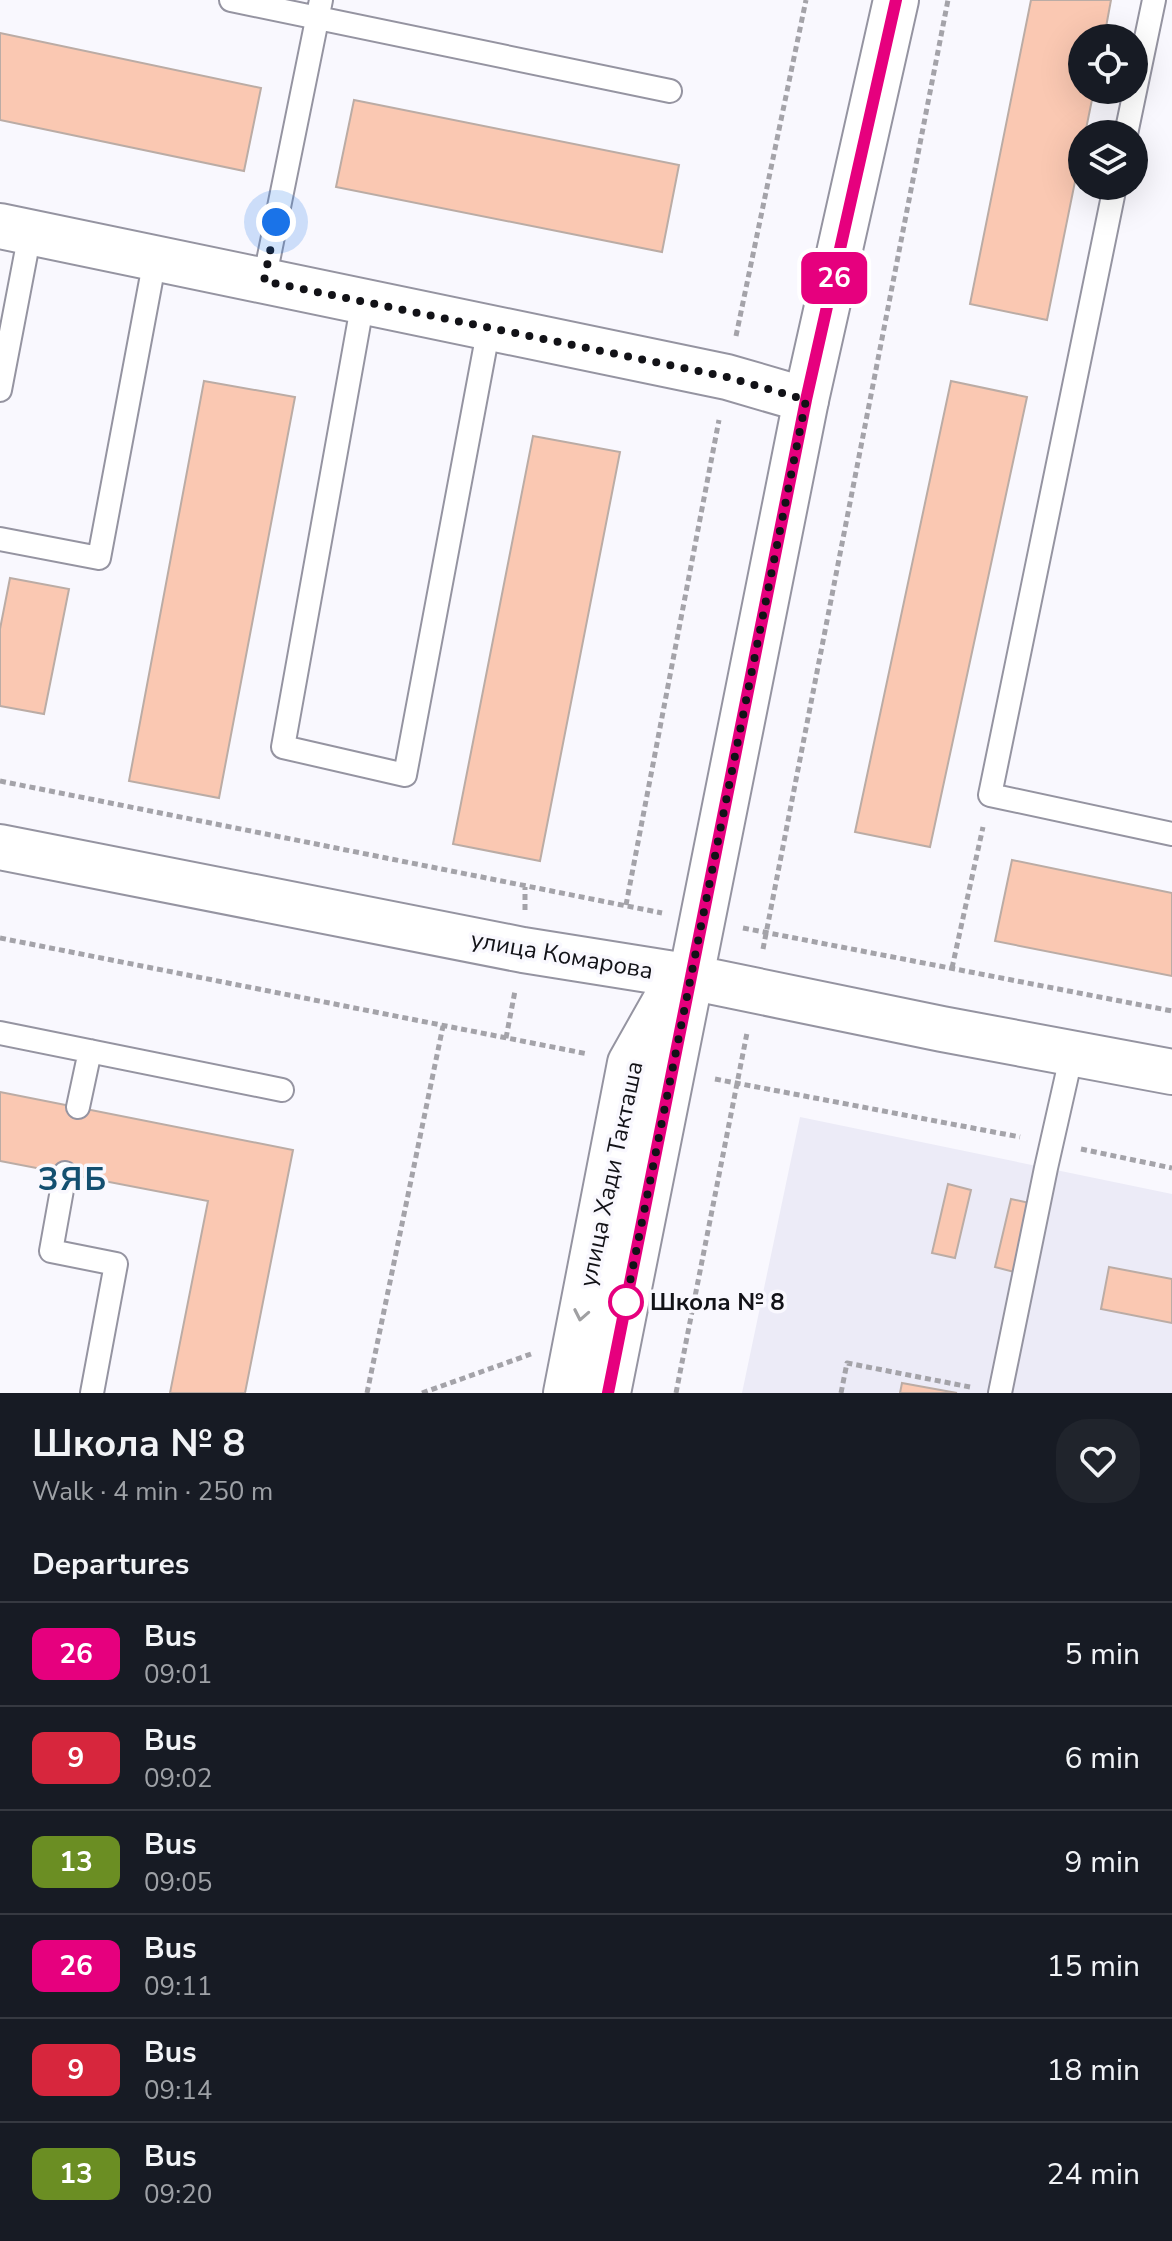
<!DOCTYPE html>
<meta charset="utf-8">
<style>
body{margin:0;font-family:"Nunito Sans",sans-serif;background:#20242c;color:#f1f3f6;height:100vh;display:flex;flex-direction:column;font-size:30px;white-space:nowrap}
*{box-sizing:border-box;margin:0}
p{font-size:26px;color:#9ea1a6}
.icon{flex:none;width:44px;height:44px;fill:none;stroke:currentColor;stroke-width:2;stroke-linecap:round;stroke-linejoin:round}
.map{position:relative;height:1393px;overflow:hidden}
.drawer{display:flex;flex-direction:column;background:#171b24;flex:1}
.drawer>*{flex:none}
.badge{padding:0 16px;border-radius:12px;font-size:28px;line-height:52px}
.fabs{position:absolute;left:1068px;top:24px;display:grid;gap:16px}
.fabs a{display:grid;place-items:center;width:80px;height:80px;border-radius:50%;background:#171b24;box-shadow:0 8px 32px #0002;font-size:40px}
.you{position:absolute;width:40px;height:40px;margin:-20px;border:6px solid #fff;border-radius:50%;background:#1a73e8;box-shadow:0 0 0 12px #1a73e833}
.map>.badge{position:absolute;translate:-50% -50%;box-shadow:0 0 0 4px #fff}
h2{padding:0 32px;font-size:30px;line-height:72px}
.round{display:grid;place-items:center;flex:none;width:84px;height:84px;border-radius:32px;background:#20242c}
.overview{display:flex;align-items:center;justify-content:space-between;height:136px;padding:0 32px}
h1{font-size:38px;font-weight:700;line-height:60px}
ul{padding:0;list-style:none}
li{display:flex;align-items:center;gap:24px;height:104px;padding:0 32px;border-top:2px solid #363941}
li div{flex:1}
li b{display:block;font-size:30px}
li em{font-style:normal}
li .badge{min-width:88px;font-weight:700;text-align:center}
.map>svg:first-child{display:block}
</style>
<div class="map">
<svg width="1172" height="1393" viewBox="0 0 1172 1393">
<rect width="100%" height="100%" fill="#f9f8fe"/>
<!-- built -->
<path fill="#ecebf7" d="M800 1117 1172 1194V1393H742Z"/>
<!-- building -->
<path fill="#fac8b2" stroke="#bbaca5" stroke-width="2" d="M1031 0H1111L1104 38H1082V90H1094L1085 134H1082V147L1047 320 970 304Z
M0 33 261 88 244 171 0 120Z
M354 100 679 165 662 252 336 187Z
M204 381 295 397 219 798 129 781Z
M951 381 1027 397 930 847 855 832Z
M533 436 620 452 540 861 453 844Z
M10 578 69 589 44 714 0 706V629Z
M1012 860 1172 893V976L995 941Z
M0 1092 293 1150 245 1393H170L208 1201 0 1161Z
M948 1184 971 1190 955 1258 932 1253Z
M1011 1199 1034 1204 1018 1273 995 1267Z
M1109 1267 1172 1279V1323L1101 1309Z
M902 1383 957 1393H900Z"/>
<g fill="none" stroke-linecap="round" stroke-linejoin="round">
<!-- lane casing -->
<g stroke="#9594a1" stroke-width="26">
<path id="lane" d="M231 0 670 91
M1126 134 1154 0
M1115 186 990 795 1172 834
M264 281 321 0
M363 301 283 747 405 775 489 327
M0 390 30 233
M0 539 99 558 155 259
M0 1033 282 1090
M78 1107 90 1051
M65 1173 51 1251 116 1264 92 1393
M1000 1393 1046 1168 1072 1053"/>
</g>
<!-- street casing -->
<g stroke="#9594a1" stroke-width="48">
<path id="street" d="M0 226 727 377 806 400"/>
</g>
<!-- secondary casing -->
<g stroke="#9594a1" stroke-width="48">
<path id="secondary" d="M0 847 523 950 680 975 942 1029 1172 1072
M566 1393 630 1063 678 978
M608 1393 806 400 896 0"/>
</g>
<!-- path -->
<path stroke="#a4a3a9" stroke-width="5" stroke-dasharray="6 4" stroke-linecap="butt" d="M736 336 806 0
M0 781 662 913
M626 905 719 420
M525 910V887
M743 928 1172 1011
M0 938 588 1054
M763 949 948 0
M952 968 983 827
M506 1038 515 991
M715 1079 1020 1137
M1081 1149 1172 1168
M367 1393 443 1026
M422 1393 531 1354
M676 1393 747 1033
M841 1393 847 1363 970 1387"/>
<!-- lane -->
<use href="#lane" stroke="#fff" stroke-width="22"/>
<!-- street -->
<use href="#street" stroke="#fff" stroke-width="44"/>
<!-- secondary -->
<use href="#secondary" stroke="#fff" stroke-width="44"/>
</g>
<!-- one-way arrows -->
<defs><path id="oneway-chevron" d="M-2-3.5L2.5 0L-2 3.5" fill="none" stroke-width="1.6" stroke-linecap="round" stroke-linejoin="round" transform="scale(2)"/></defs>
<use stroke="#a0a0a2" href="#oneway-chevron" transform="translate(581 1315) rotate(101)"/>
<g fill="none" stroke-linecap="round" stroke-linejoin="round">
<!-- line casing -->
<g stroke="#fff" stroke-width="18">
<path id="line" d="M608 1393 806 400 896 0"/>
</g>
<!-- line -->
<use href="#line" stroke="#e6007e" stroke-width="12"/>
<!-- walk -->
<path stroke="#121217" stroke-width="8" stroke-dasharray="0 14.4" d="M276 222 264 281 727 377 806 400 626 1302"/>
</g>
<!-- markers -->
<circle fill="#fff" stroke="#e6007e" stroke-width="4" cx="626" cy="1302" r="16"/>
<g text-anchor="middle" stroke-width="7" stroke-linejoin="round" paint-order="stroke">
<!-- street labels -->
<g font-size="24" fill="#121217" stroke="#f9f8fe">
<text transform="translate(562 955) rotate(10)" y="8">улица Комарова</text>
<text transform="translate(611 1174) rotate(-78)" y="8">улица Хади Такташа</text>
</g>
<!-- stop labels -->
<g font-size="24" font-weight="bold" fill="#121217" stroke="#f9f8fe" text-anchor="start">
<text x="650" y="1310">Школа № 8</text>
</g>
<!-- district labels -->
<g font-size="32" font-weight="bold" letter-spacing="2" fill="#134f70" stroke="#f9f8fe">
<text x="73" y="1190">ЗЯБ</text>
</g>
</g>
</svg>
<div class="fabs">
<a><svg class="icon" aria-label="locate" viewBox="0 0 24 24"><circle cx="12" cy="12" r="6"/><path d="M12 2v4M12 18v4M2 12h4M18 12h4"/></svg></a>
<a><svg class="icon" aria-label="layers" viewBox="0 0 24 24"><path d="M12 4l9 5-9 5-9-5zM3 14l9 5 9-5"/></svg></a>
</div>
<div class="you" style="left:276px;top:222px"></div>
<b class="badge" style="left:834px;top:278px;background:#e6007e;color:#fff">26</b>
</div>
<section class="drawer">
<div class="overview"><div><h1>Школа № 8</h1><p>Walk · 4 min · 250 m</p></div><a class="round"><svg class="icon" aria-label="heart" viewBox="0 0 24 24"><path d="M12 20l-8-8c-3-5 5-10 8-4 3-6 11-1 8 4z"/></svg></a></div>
<h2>Departures</h2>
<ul>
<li><span class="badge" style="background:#e6007e;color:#fff">26</span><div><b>Bus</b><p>09:01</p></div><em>5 min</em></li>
<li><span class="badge" style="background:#d7263d;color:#fff">9</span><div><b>Bus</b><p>09:02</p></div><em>6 min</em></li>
<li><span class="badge" style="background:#6b8e23;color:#fff">13</span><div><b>Bus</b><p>09:05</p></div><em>9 min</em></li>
<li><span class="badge" style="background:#e6007e;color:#fff">26</span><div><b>Bus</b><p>09:11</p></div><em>15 min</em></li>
<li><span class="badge" style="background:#d7263d;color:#fff">9</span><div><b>Bus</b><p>09:14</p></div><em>18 min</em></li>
<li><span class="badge" style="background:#6b8e23;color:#fff">13</span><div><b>Bus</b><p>09:20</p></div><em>24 min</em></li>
</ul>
</section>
